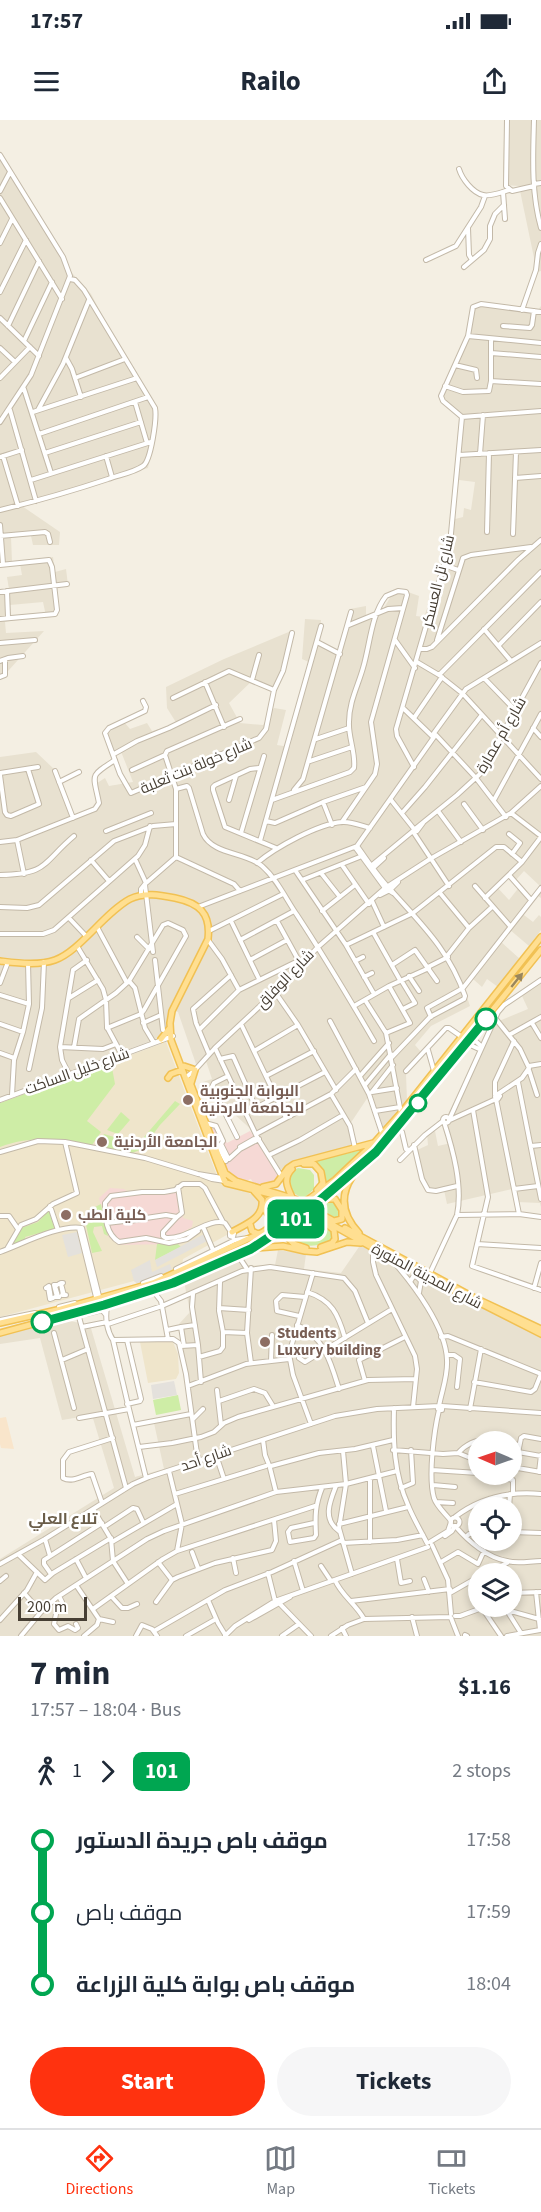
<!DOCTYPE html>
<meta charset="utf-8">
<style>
body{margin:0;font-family:"Source Sans 3",Cairo,sans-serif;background:#f6f6f7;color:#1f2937;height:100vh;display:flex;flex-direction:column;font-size:22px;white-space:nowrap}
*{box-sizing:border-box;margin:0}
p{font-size:20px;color:#747a83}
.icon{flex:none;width:33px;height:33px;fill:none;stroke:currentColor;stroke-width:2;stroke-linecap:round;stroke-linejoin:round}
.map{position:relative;height:1516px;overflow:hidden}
.side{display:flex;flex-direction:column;background:#fff;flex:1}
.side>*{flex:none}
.badge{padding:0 12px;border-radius:9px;font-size:21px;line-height:39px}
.needle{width:39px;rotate:272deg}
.fabs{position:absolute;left:468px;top:1311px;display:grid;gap:12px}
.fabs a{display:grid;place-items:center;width:54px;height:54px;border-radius:50%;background:#fff;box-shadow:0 3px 9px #0003;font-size:30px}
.scale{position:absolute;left:18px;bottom:15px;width:69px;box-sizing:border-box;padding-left:6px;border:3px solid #463e33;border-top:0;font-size:16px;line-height:21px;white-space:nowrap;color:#463e33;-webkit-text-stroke:4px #fff;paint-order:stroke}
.map>.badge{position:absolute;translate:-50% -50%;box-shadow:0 0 0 3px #fff}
.legs{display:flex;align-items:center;gap:9px;height:66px;padding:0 30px;font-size:20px}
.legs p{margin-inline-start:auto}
.head{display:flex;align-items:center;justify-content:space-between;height:102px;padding:0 30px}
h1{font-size:33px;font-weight:700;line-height:45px}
.cta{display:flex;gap:12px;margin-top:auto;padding:12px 30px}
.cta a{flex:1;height:69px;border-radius:36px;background:#ff320f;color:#fff;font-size:24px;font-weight:700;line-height:69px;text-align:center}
.cta a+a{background:#f6f6f7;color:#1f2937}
ul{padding:0 30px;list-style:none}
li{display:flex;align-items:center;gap:21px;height:72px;font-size:22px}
li i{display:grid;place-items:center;width:9px;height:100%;margin:0 8px;background:currentColor}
li i::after{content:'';width:15px;height:15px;margin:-8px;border:4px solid;border-radius:50%;background:#fff}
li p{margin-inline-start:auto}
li:first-child i{background:linear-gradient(#0000 50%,currentColor 0)}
li:last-child i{background:linear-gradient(currentColor 50%,#0000 0)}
.status{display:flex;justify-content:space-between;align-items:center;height:42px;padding:0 30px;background:#fff;direction:ltr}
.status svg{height:16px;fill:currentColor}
header{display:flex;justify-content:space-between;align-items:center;height:78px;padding:0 30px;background:#fff;font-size:27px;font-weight:700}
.tabs{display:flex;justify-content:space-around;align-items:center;height:84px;border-top:2px solid #e0e1e3;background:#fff;font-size:16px;color:#747a83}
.tabs a{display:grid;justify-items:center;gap:3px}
.tabs .active{color:#ff320f}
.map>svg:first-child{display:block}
</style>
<div class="status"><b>17:57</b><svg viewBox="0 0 49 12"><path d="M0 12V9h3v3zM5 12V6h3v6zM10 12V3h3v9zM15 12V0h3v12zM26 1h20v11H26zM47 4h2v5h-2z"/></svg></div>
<header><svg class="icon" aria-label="menu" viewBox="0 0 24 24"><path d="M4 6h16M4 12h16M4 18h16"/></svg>Railo<svg class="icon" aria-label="share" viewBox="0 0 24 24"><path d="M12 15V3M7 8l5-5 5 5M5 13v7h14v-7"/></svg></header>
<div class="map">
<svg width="541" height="1516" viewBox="0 0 541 1516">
<rect width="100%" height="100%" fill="#f4efe3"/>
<!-- residential -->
<path fill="#e8e1d0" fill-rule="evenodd" d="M508 0H541V151L537 152 519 66 506 65 503 52 504 18Z
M0 39 72 153 91 174 126 240 158 294 148 348 22 386 60 412 59 425H33L31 416 11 417 12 442 0 444Z
M476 184 538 190 541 186V778L537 775 541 767 524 751 516 760 509 752 496 766 509 780 520 766 531 779 520 792 533 802 539 795 541 797V810L529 826 509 809 500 821 520 839 498 867 487 859 482 867 473 859 464 868 470 886 431 906 415 925 422 933 406 954 407 981 381 1011 368 977 350 1004 351 1027 300 1039 282 1049H278L272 1035 255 1013 200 963 212 959 205 938 196 944 178 892 172 889 165 912 158 918 0 978V637L36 632 55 650 72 697 98 684 94 665 105 658 109 666 133 662 120 629 111 631 105 615 124 602 130 609 147 603 152 611 177 604 167 588 166 567 224 539 291 511 275 570 254 559 229 583 240 603 263 605 274 588 286 590 277 625 290 627 311 543 302 539 305 499 321 500 320 525 338 534 350 489 366 486V497L382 491 393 473 408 472 419 476 416 496 424 497 450 427 455 399 463 397 464 388 471 390 475 362 459 360 462 296 442 278 471 206 472 187Z
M53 437 55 452 66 449 68 465 55 468 58 496H46L43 482 10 485V501L5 502 6 513 44 511 0 560V470L9 469 7 457 22 455 20 444Z
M541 859V1087L540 1083 517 1082 512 1069 447 1084 444 1070H425L415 1031 428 1025 427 1014 435 1011 438 1026 451 1023 445 1000 494 903 528 889 522 876Z
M361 1124 380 1127 423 1157 492 1193 541 1215V1516H0V1439L114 1368 92 1295 62 1300 40 1218 0 1224V1216L6 1210 50 1197 90 1205 135 1357 164 1349 154 1303 190 1293 183 1253 179 1204 190 1192 184 1161 235 1136 241 1146 275 1145 278 1130 306 1134 304 1149 341 1153ZM478 1322H512V1354H478ZM478 1388H512V1420H478ZM478 1454H512V1486H478Z"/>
<!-- commercial -->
<path fill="#f9e5cb" d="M6 1297 14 1329 1 1328 0 1324V1298Z"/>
<!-- education -->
<path fill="#efe5cb" d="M166 922 219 1061 256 1076 260 1085 258 1094 234 1111 183 1139 182 1146 172 1151 138 1164 134 1161 0 1197V983Z
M140 1222H173L178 1234 179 1253 176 1259 148 1263Z"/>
<!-- medical -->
<path fill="#f6d9d5" d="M212 1003 216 1004 227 1023 250 1011 276 1048 279 1055 275 1063 255 1067 251 1059 234 1065 228 1056 209 1005Z
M110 1068 124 1069 131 1074 180 1069 184 1087 183 1098 193 1101 192 1107 172 1118 178 1124 118 1125 108 1116 99 1078Z"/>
<!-- green -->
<path fill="#ceeda6" d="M111 942 115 964 87 1001 101 1012 92 1025C59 1019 31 1015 0 1027V983Z
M175 981 180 984 160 1005 142 1029 130 1034 97 1027 104 1014 138 1024Z
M121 992 130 1000 118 1014 107 1010Z
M367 1027 319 1069 317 1053 307 1043 357 1031Z
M298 1048 310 1050 314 1055V1069L303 1079 291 1071 288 1063 291 1052Z
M329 1079 336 1081 342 1097 337 1099 317 1088Z
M277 1080 293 1086 281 1095 271 1094 267 1088 269 1082Z
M101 1084 108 1116 104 1114 102 1106 94 1107 93 1112 102 1131 92 1133 86 1105 91 1102 87 1091Z
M49 1090 54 1105V1109L25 1117 26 1120 11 1126 21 1108 38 1102Z
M308 1095 333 1110 332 1119C317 1128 305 1128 290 1119V1109Z
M157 1124H178L181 1127 155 1140Z
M178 1275 181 1290 156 1295 153 1280Z"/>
<!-- parking -->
<path fill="#e4e1dc" d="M77 1112 82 1133 68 1137 62 1115Z
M204 1114 207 1121 157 1147 155 1140Z
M150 1140 152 1152 170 1144 172 1151 138 1164 134 1161 131 1150Z
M174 1261 177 1275 153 1279 151 1265Z"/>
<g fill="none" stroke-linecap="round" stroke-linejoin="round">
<!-- minor casing -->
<g stroke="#c3b9a8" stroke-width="6">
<path id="minor" d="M507 0 506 66 512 71 534 66
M534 0C533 36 531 73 541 108
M0 35 63 137 70 156 31 255 0 302
M459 49C462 59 473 73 483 75 490 77 502 72 509 70
M534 64 541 63
M0 71 10 52
M503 72 505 99
M0 78 62 179
M468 108 469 135 472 140
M0 123 12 99
M426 140 456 126 481 87 485 76
M464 147 484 130 490 119V106L495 94 504 85
M0 172 26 120
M522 190 536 150 538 133 541 124
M0 198 39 236
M8 206 39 141
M503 206 530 208 532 205 534 191
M468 216 541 223
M24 221 52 162
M0 228 15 242
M491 233 541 237
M66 238 72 249 81 277
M455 245 476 250 477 258
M0 258 30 227
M75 258 125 239
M491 261 541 264
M445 266 463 272 489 271 491 261V220
M24 269 51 353
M135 282 147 323
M10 290 36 381
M38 290 63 244 89 180
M33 292 137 258
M462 297 443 281 441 276 468 216 473 187 481 184 541 192
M462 297 541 291
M39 314 148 277
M45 333 141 302
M480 334 483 295
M459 335 541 330
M3 336 18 386
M106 336 112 357
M0 337 22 330
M515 358 541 356
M31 360 151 322
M0 390C37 381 72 371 108 359 118 355 133 353 143 346 151 341 157 298 155 288L84 170 75 160 70 159
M0 405 3 444
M487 412 489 333
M513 414 516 332
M0 416 45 412 48 414 50 422
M0 445 49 440 52 447 57 490 55 494 0 499
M444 445 458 450
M7 471 8 497
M0 472 67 464
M349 505 388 489 403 488
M484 509 511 541
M395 520 415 548
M437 520 463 438 471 435 531 427
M317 522 340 534
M0 523 35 520
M499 525 541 482
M420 529H427L432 527 518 440 541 420
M0 541 8 538 23 536
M417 542 439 555 463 574 541 659
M439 555 541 452
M0 557 5 555V540
M484 558 515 590
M252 560 259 535
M205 562 224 607
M173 578 229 551 274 570
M143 581 146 587 145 591 109 608 105 613 120 654 131 673 259 618 266 609 274 570 283 551 292 513
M403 588 432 616
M414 598 442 557
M533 608 541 617
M434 613 466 569 541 523
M436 615 476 658 506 697
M316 619 349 608
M114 634 137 621 169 608 216 585
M310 641 352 627
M414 647 397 616 396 609 450 424 462 297
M259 648 250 649 215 665 213 667V670L225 707 276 728
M132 650 165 635 167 631 240 599
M55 651 73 698
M0 653 38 647
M0 655 5 692 7 695 11 696 39 684 28 649
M59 662 79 652
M176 669 187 666 189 668 203 714C213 735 246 732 262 746 277 759 286 779 297 795 324 836 349 878 374 921
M294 670 303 659 351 492
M229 680 236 656
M272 680 350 652 354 648C356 633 348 617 349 602 349 582 358 566 363 548 370 525 371 495 386 476L398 471 406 472 407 475 371 602 377 644 375 654 342 702
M391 680 414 709
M494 680 541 594
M323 682 332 705
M464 684 483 710
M438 691 461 722
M402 693 425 667 481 596
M511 693 541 716
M266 701 275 703 323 682 366 667
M415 709 457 675 481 653 541 543
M106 711 151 693
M417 711 423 703
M241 713 264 636
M414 713 449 766
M509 714 520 723 512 734
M17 720 24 754
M260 721 321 506
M0 722 17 720 95 689 99 683C93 653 89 657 115 640
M357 726C368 741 378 757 391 770 422 805 449 830 465 876L464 879 430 897 392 937
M355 727 385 768 393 773
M176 737 234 764 240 771
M135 739 146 763
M91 740 109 761
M257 743C276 727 318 704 342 702 351 701 362 706 370 708
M342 745 369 784
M372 745 413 711
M372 749 384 738
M295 750 346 825 374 874
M321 753 340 777
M0 755C49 754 42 743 74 716
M509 755 531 780
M302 760 362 736
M145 765 153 832
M475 766 510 806
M440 773 469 808
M380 775 390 770 398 762
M141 776V769L145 764 176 737V669L165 635
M485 778 522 742 541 717
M372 781 384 807
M0 787 27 788 39 785 114 721 153 706 176 704
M198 787 357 726 434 617
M322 791 355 765
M69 798 86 816
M231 801 259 859
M277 801 300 843
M97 807 127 863
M209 811 283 774
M373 812 400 860
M0 814H43L54 810 138 736 145 725 150 706
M137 817 149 829
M208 820 222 839 239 870
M240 820 294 791
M346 825 413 793 496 727H504L522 742
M77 826 103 869 106 880 107 907 122 935
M447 836 469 808 492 787
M155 840 163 910
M250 840 287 820
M355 841 363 837
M392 845 415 830 437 861
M428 847 448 837
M409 856 419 871
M364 857 372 853
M401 860 415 883 403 889
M129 861 135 868 145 908 154 923
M0 863 8 842
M275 872 298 905 336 970
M0 875 29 884
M69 878 98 860
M365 880 386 913 401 993
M354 886 389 866 429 848
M431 897 427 888 463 868 541 768
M495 898 520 929 529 948 522 958 498 974
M330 901 369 974 382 1013
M143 903 161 895
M532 903 541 918
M0 904 23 912
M241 904 286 998
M199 910 239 870 298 841
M386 913 410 903 389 866
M509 915 541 897
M471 917 481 926
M466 923 479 929
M60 927 103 929 116 924
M74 927 79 899 116 873 129 861 163 805 168 803 183 810 186 816 144 890 141 894 107 908
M215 928 257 1017 280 1054
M428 930 434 951
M254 931 298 905
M0 933 14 938
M209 934 196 903 193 889 231 855
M220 939 233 936 256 988
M529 946 541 944
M29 949 42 888 44 842
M529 950 537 975
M406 951 446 908H449L462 917
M69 954 62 940 60 927 73 850 87 840
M228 956 214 963 212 967 237 1017
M266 956 314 931
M360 956 389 923
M185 958 195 950 215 928 275 872 318 827 385 768 430 739 511 693 541 666
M518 962 541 1079
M365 965 391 934
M372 972 393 945
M372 972 397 968
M331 974 350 1006 355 1028
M496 974 500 976 498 979 495 977Z
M12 975 14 940 23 912 29 884 28 843
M495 975V962L514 921
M496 979 519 1094
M0 980 173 916
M473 990 488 1077 472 1146 541 1170
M375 991 400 987
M246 993 325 952
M443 1000a3 3 0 1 1 6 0a3 3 0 1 1-6 0Z
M449 1000 498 892 504 885 541 860
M450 1000 496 979
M205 1003 216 1006 223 1021 221 1024 228 1038 226 1041 216 1022 221 1017
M398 1007 402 1012 406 1029 409 1030
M256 1014 331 974 356 949
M414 1025 422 1059 428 1070 436 1071 457 1066
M531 1026 541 1025
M240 1027 254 1019
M0 1032 38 1021 65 1022 145 1038 198 1054 222 1058
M269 1035 300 1020 343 995
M229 1039 240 1029 259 1019
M400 1040 425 1015 443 1001
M201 1055 212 1059 225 1061
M514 1069 538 1066
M50 1086 58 1110
M457 1095 519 1094 541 1097
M0 1096H9L18 1109
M177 1097 182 1093 178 1067
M146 1098 166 1095 177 1097 163 1112V1116L166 1118C186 1120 209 1097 225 1103L231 1112
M130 1101 141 1099
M107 1103 124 1101
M79 1108 96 1177
M204 1109 213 1130
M198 1111 187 1119 169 1123 146 1118 119 1122C106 1114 105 1098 105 1083L111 1076 142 1072H164L175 1070 183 1064H200L205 1068 223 1102
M230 1112 234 1113 233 1117 230 1116Z
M477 1124 541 1128
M373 1128V1142L376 1155 415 1236 417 1249 413 1287
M7 1129 21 1105 36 1099 53 1084 77 1073 65 1022
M0 1132C22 1124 60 1104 82 1108L99 1176
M242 1132 241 1140 247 1149
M392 1140C413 1164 446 1207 447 1240 448 1256 442 1270 439 1286
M176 1149 235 1120 248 1118
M430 1153 457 1095C463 1066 453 1030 444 1002
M410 1162 413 1157 416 1156 421 1161
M61 1163H63L61 1164 64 1175H66H62H63L61 1164H59Z
M143 1163 161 1156
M54 1165H57L55 1166 58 1176 59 1177H55H57Z
M49 1166 51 1178H53L50 1179 48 1167 46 1168Z
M534 1168 541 1143
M307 1172C332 1180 338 1194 345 1218
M419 1173 421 1161 431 1160
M59 1187 75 1183
M219 1188 249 1190
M83 1191 86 1194 102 1190 106 1195
M299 1196 277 1191 276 1181 282 1175 305 1177
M79 1197 126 1368
M0 1200 35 1193
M108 1204 162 1186 242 1151 270 1147 344 1158 355 1171 368 1203
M297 1205C324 1216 331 1243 339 1269
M82 1207 107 1202
M167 1210 181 1207
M223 1212 247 1213
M54 1213 74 1288
M441 1217 448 1216 541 1254
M113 1220 173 1219 179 1223 186 1254 198 1341
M127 1220 141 1279 140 1281 127 1284
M198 1225 201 1262
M181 1226 198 1225 192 1187 193 1174
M184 1226 181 1207 195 1205
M447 1235H454L460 1239 457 1267
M199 1237 220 1231 223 1227V1212L219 1191 220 1162
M299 1238 305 1242 392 1189
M62 1240 88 1229
M271 1241 272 1215
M251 1243 247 1213 251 1148
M365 1261 359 1240 405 1217
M474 1262 531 1272 535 1269 541 1254
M188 1266 246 1244 289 1239
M217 1270 221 1305
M219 1281 254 1269 265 1273 273 1286
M439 1286H442V1290L438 1289Z
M442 1286 541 1293
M394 1288C393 1322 394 1354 408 1385 413 1398 421 1411 427 1423
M129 1289 113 1220C107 1211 105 1198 107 1188L154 1172 161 1181 168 1219
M470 1289 481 1229
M439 1290C434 1311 428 1357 434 1378 437 1387 446 1394 451 1401
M79 1298 129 1289 133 1305 191 1294
M193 1299 203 1289
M311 1304 293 1255 289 1234 313 1153
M133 1305 146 1358
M263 1320 265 1335 269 1345
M512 1324 518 1325
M373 1326 386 1391
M139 1327 172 1323 201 1317 214 1312 224 1303 238 1297 368 1260 416 1259
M393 1330 443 1334 458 1333 478 1341
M343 1331 346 1364 339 1408 352 1454
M518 1332 541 1336
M458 1333C470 1320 484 1317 500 1322
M216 1335 224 1359
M271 1346 319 1333 355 1329 393 1320
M512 1347 541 1352
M270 1348 276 1372
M515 1348 521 1318 524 1316 541 1319
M432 1350 478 1353
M169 1351 182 1404 177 1431
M539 1352 541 1335
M484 1354 513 1360V1374
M433 1365 455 1367
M336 1366C330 1381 322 1399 339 1411
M401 1368 413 1363 411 1330
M175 1374 266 1346
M436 1382 453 1383
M102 1383 92 1354C82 1355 73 1363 63 1358V1340L69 1332 113 1318
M509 1388 510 1374
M93 1389 111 1419 113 1441 128 1464
M455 1397C481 1377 509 1371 541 1374
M450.5 1402a4.5 4.5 0 1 1 9 0a4.5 4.5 0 1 1-9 0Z
M314 1403 291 1408 288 1412 290 1422 314 1418 316 1415C315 1397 315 1385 322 1368
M339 1404 408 1387
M104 1407 133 1388 137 1389 143 1402
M456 1407C468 1421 488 1438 507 1441 518 1444 530 1441 541 1441
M512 1412 541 1413
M445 1416 452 1411 455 1406
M466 1417 469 1414H478
M45 1419 50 1436
M112 1422 177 1384
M370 1422V1358
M430 1422 448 1411 451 1402
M343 1423 397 1420 423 1415
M432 1425 448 1460 451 1494
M192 1432 198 1448
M18 1434 45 1460 53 1453 111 1418
M233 1438 236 1453
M76 1439 86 1458
M397 1439 401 1463 410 1461
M294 1441 303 1471
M158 1442 172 1460
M441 1442 458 1432 478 1444 484 1431
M0 1444 45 1419 133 1364 149 1357 335 1296 377 1289 439 1286
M321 1446 331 1461
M268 1453 275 1481
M51 1454 44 1444V1440L102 1403
M484 1454 507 1443
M424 1459 429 1472
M335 1460C341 1475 356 1484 364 1499
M0 1461 6 1456
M76 1465 99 1499
M536 1472 540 1510
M24 1473 41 1492
M450 1473 478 1457
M512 1473 541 1472
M59 1476 62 1482 57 1489 54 1504 59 1510 68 1506 75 1510 78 1508 76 1504
M111 1476 122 1488H128L137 1484
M208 1480 218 1503 226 1516
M351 1481 450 1469
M156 1482 172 1460 178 1457 215 1443 272 1430 276 1421 274 1400
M279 1483 311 1516
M504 1486 521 1513
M93 1489 163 1439 177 1431 315 1386
M507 1490 539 1499
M455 1496H460L482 1488 501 1516
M412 1497 417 1516
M451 1498 458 1516
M99 1499 113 1502
M0 1500 27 1470 37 1452
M249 1500 290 1477
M342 1508 346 1516
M154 1511 225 1470 272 1452 342 1420
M465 1515 467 1516
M21 1516 41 1492 56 1478 147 1419 164 1411 276 1372 346 1364 397 1351
M84 1516 97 1505 99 1499
M136 1516 142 1505 152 1509 157 1516
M186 1516 216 1499
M225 1516 235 1506 275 1481 428 1427
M282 1516 299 1504
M331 1516 348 1505 364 1499 450 1497
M507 1516 540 1510"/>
</g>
<!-- major casing -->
<g stroke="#f1c153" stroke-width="8">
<path id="major" d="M0 841C17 843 38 846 55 840 80 831 104 793 130 779 144 772 160 775 175 778 199 783 211 793 208 819L172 891 170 903 171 920 224 1060 226 1063 274 1075 292 1083
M161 919 169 909
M184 946 193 949
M168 958 171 954 182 950
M189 960 225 1053 236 1061 295 1079
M191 963 195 950
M304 1044H314L321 1052 323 1063 317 1070
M352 1057C339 1077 343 1096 359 1113
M263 1067 276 1064 288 1048 294 1044 373 1023
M278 1077 268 1080 265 1090 270 1097 281 1098
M292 1077C287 1067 283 1058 292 1049
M325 1079H335L342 1090V1099L334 1101
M317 1092 332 1100
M315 1095 389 1137 541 1214
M250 1104 252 1111 258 1114
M295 1104 288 1111V1118L294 1124 306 1128
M345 1108 475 1178 541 1209
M232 1112C246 1104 264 1098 262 1080L254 1071
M321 1127 332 1123 335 1119 334 1110 328 1105
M256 1128 283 1126 305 1131 317 1132 347 1122 361 1123
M0 1203 61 1189 153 1163 263 1112 335 1060 375 1022 401 993 541 817
M0 1213 103 1185 161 1168 251 1129 304 1094 355 1051 398 1007 541 830"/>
</g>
<!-- minor -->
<use href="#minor" stroke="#fff" stroke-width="4"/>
<!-- major -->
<use href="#major" stroke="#ffdf91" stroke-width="5"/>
<!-- major-bridge casing -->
<g stroke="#f1c153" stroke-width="8" stroke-linecap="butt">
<path id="major-bridge" d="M295 1079 317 1092
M292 1083 315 1095"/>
</g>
<!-- major-bridge -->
<use href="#major-bridge" stroke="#ffdf91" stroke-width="5"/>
</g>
<!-- one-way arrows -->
<defs><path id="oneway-solid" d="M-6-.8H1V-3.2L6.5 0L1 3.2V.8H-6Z" transform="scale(1.5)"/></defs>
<use fill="#99865d" href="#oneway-solid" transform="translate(517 860) rotate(-51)"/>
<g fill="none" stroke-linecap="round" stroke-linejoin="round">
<!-- line-1 casing -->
<g stroke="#fff" stroke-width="14">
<path id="line-1" d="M42 1202 104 1185 173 1163 251 1129 304 1094 376 1032 486 899"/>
</g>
<!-- line-1 -->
<use href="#line-1" stroke="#00a651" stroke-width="9"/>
</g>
<!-- markers -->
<g fill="#fff" stroke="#00a651" stroke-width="3">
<circle cx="486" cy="899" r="10"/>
<circle cx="418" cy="983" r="8"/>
<circle cx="42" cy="1202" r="10"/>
</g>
<g fill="#8d6e63" stroke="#fff" stroke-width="2">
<circle cx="188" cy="980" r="6"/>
<circle cx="102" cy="1022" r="6"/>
<circle cx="66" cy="1095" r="6"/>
<circle cx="265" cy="1222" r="6"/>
</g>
<g text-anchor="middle" stroke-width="5" stroke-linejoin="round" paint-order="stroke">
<!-- street labels -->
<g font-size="15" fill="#463e33" stroke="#fff">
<text transform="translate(438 461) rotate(-76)" y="5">شارع تل العسكر</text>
<text transform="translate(501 615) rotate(-60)" y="5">شارع أم عمارة</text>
<text transform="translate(196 646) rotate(-23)" y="5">شارع خولة بنت ثعلبة</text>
<text transform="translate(285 859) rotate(-46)" y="5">شارع الوفاق</text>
<text transform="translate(77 951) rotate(-20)" y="5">شارع خليل الساكت</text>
<text transform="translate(427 1156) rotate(28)" y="5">شارع المدينة المنورة</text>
<text transform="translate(206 1338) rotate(-19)" y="5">شارع أحد</text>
</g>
<!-- education labels -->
<g font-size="15" font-weight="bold" fill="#785e54" stroke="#fff" text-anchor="start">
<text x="200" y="976">البوابة الجنوبية<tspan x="200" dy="17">للجامعة الاردنية</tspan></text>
<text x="114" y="1027">الجامعة الأردنية</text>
<text x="78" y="1100">كلية الطب</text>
<text x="277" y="1218">Students<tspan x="277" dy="17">Luxury building</tspan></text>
</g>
<!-- neighbourhood labels -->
<g font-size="16" font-weight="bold" fill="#6a5d49" stroke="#fff">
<text x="63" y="1404">تلاع العلي</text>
</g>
</g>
</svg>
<div class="fabs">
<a><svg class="needle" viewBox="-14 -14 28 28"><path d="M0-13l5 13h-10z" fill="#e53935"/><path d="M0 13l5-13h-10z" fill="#747a83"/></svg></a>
<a><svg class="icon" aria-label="locate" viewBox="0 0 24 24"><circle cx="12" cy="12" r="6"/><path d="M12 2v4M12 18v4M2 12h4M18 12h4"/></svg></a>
<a><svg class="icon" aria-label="layers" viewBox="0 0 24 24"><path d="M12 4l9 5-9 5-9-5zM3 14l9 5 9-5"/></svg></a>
</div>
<div class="scale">200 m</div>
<b class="badge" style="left:296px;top:1099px;background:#00a651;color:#fff">101</b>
</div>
<section class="side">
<div class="head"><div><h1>7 min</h1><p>17:57 – 18:04 · Bus</p></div><b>$1.16</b></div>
<div class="legs"><svg class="icon" aria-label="walk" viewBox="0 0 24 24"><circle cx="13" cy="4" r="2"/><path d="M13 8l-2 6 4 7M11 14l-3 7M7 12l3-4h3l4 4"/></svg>1<svg class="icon" aria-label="forward" viewBox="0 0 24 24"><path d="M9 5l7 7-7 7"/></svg><b class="badge" style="background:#00a651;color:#fff">101</b><p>2 stops</p></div>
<ul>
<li><i style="color:#00a651"></i><b>موقف باص جريدة الدستور</b><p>17:58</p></li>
<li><i style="color:#00a651"></i><span>موقف باص</span><p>17:59</p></li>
<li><i style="color:#00a651"></i><b>موقف باص بوابة كلية الزراعة</b><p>18:04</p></li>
</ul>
<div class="cta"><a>Start</a><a>Tickets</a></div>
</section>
<nav class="tabs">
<a class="active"><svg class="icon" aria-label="directions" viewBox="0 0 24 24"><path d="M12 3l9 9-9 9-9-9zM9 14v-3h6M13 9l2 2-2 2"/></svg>Directions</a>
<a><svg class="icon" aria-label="map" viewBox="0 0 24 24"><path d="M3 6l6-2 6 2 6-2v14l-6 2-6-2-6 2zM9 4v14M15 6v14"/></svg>Map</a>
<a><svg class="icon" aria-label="tickets" viewBox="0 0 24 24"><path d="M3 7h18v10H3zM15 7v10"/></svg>Tickets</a>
</nav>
